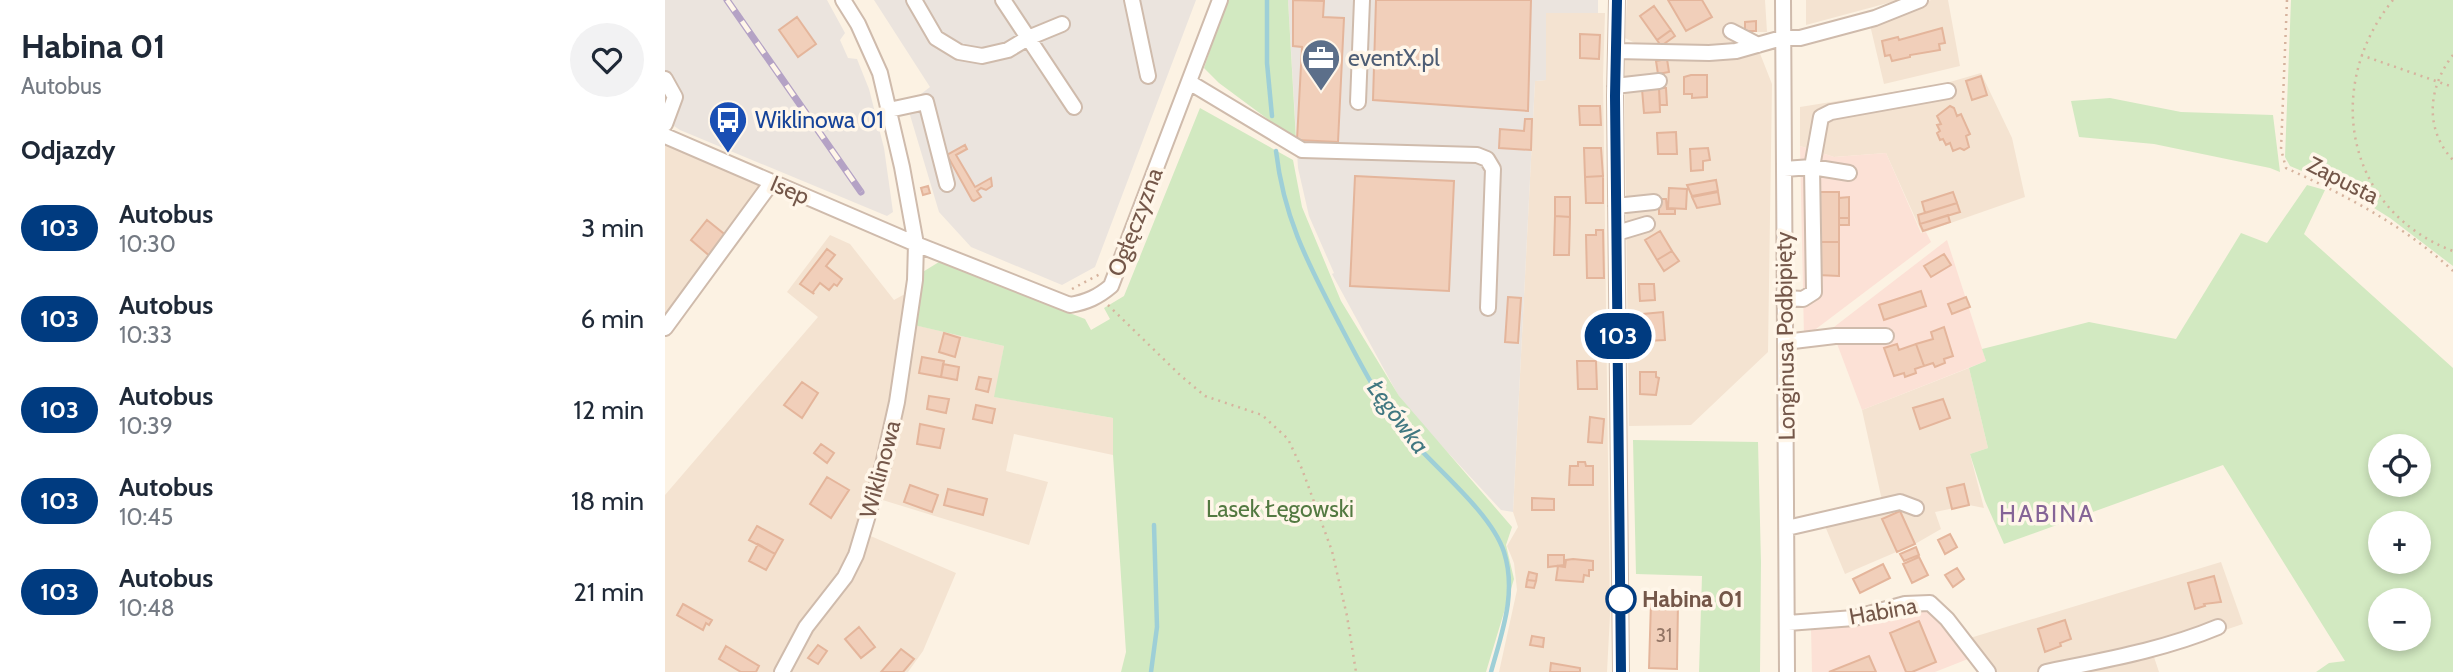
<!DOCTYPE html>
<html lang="pl">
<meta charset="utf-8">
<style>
body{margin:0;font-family:Cabin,sans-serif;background:#f2f2f3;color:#1f2937;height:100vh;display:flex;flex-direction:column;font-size:26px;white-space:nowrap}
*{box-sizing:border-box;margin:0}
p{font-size:23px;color:#747a83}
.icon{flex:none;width:38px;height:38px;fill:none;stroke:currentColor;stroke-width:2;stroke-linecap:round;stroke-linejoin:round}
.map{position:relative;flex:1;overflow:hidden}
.details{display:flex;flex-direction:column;background:#fff;width:665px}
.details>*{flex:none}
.badge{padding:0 14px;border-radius:23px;font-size:24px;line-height:46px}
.tools{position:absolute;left:1703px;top:434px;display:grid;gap:14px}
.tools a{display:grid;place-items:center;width:63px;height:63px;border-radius:50%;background:#fff;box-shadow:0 4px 10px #0003;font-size:35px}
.map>.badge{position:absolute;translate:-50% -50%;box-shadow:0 0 0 4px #fff}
h2{padding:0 21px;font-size:26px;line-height:63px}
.round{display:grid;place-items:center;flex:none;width:74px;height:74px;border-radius:37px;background:#f2f2f3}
.overview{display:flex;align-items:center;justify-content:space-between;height:119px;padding:0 21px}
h1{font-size:33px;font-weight:700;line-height:52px}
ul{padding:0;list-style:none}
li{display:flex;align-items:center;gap:21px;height:91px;padding:0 21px}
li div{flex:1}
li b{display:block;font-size:26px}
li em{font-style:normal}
li .badge{min-width:77px;font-weight:700;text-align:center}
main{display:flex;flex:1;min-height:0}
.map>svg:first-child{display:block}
</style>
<main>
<section class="details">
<div class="overview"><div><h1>Habina 01</h1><p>Autobus</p></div><a class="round"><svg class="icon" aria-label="heart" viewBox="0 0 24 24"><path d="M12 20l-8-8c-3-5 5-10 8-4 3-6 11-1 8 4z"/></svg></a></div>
<h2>Odjazdy</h2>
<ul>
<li><span class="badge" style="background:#003b80;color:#fff">103</span><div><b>Autobus</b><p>10:30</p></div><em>3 min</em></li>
<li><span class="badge" style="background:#003b80;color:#fff">103</span><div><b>Autobus</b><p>10:33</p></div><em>6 min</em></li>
<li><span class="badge" style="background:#003b80;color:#fff">103</span><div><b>Autobus</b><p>10:39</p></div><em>12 min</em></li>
<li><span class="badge" style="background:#003b80;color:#fff">103</span><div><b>Autobus</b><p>10:45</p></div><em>18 min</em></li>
<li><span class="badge" style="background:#003b80;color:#fff">103</span><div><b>Autobus</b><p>10:48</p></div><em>21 min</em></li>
</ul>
</section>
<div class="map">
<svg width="1788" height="672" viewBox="0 0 1788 672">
<rect width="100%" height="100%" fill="#fcf2e3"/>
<!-- residential -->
<path fill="#f4e3d1" d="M962 0H1100L1102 32H1078V44L1057 48 990 47 970 43 960 38Z
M1141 0H1234L1141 25Z
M1266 0H1283L1295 66 1219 84 1205 25Z
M881 13H940L938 77 945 615 942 672H834L852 590 849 563 842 546 853 527 848 512 870 81 881 80Z
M1094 51 1107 84 1103 352 1026 425 964 426 959 59Z
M1316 73 1347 138 1360 197 1257 233 1221 153 1169 157 1135 146V107L1278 84Z
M0 141 111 188 0 335Z
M165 235 185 244 229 300 238 295 253 298 250 325 339 346 330 397 448 418V455L349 434 341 471 383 482 364 545 211 498 201 534 291 573 258 651 243 672H0V495L153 317 122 292Z
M1304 368 1323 448 1305 454 1319 508 1304 505 1270 512 1276 529 1250 544 1180 574 1160 526 1220 514 1197 410Z
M1556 562 1578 624 1488 654 1494 672H1330L1305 638Z"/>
<!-- commercial -->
<path fill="#fce1d6" d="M1135 146 1169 157 1221 153 1256 233 1261 232 1266 242 1139 338Z
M1282 240 1321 361 1197 410 1171 341 1169 327Z
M1263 609 1294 644 1303 659 1270 672H1147L1146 629 1204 622 1240 610Z"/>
<!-- industrial -->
<path fill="#ebe4de" d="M0 0H162L180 33 175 40 183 58 192 59 204 89 219 148 228 212 222 216 15 130 0 120Z
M209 0H531L430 267 397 285 306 247 274 212 242 105 265 87Z
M623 0H933V13H881V80L870 81 848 512 836 510 738 404 667 274 669 273 644 216 633 168Z"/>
<!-- green -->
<path fill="#d2e9c1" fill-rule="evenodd" d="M562 0H623L631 140 554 83 539 68Z
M1626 0H1788V266L1725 218 1677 188 1625 166 1620 157Z
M1445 98 1516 112 1608 115 1615 172 1605 168 1489 144 1414 137 1406 101Z
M535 108 628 160 637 207 676 301 734 396 847 527 841 545 849 579 821 672H456L461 652 448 455V418L329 397 339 346 249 325 256 273 274 262 420 319 426 330 445 319 439 308 459 296Z
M1642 185 1660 190 1639 234 1788 368V672H1651L1664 663 1680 661 1558 465 1339 544 1320 501 1305 454 1323 448 1304 368 1321 361 1317 349 1424 322 1511 339 1576 233 1602 243ZM1715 446H1754V485H1715ZM1715 523H1754V562H1715ZM1715 600H1754V639H1715Z
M968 440 1093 442 1096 562 1095 672H1034L1037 576 971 574Z"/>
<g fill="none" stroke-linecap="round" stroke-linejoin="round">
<!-- stream -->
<path stroke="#9ecfd7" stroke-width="4.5" d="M602 0V63L607 116
M611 151C619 220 644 265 675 325 695 363 714 401 741 434 769 467 826 512 839 552 852 593 837 632 826 672
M486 672 492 627 489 525"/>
</g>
<!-- building -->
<path fill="#f1cfba" stroke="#e4b59b" stroke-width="2" d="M628 0 659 1 658 17 679 18 673 142 632 140 637 47 628 46Z
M711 0H866L863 111 708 100Z
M1003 0H1037L1047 17 1021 31Z
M989 6 1006 30 992 40 975 16Z
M132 17 151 44 133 57 114 30Z
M1091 21V31H1080V22Z
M1277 28 1280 43 1274 44 1275 50 1245 55V57L1227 61 1225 55 1220 56 1217 41 1233 37 1234 40Z
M1006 30 1010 36 996 46 992 40Z
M915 34 935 35 934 59 915 58Z
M1002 59 1004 72 993 74 991 61Z
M1026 75H1042V97L1027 98V94H1019V77Z
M1316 76 1322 95 1307 100 1301 81Z
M994 88 995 112 979 113 977 89Z
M994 88H1001L1002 105H995Z
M914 106H935L936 125H915Z
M1285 106 1289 108 1292 116 1296 114 1305 134 1301 136 1304 147 1299 150 1295 148 1288 151 1285 143 1281 145 1278 139 1275 140 1272 133 1275 131 1272 125 1276 124 1272 116Z
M860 119H867L866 150 834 148 835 129 859 131Z
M1011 132 1012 154H993L992 133Z
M300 145 302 149 291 155 310 187 326 178 327 186 321 190 316 188 312 191 316 197 309 201 307 200 282 155Z
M919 148H936L938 176 920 177Z
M1043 148 1045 160 1038 161V170L1026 171 1025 149Z
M690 176 789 181 784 291 685 286Z
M938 176V203H921L920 177Z
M1051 180 1053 191 1027 196 1022 185Z
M263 186 265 193 258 195 256 188Z
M1004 188 1022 189 1021 209 1003 208Z
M1053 192 1055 204 1032 208 1027 197Z
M1153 192H1174V242H1153Z
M1288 192 1292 203 1260 213 1257 202Z
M890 197H905V217L890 216Z
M1184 197V218H1174V198Z
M994 199H1001L1002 209H1010V214H994Z
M1292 203 1295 212 1255 224 1253 215Z
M1283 215 1285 222 1258 231 1255 224Z
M890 216 905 217 904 255H889Z
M1174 218H1184V225H1174Z
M42 220 63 237 47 258 26 240Z
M931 230H938L939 278H922L921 235H931Z
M995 231 1007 251 992 260 980 240Z
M1153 242H1174V276L1153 275Z
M162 249 170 255 161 266 177 279 172 286 169 284 164 290 155 283 148 292 149 294 135 284Z
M1007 251 1014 261 999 271 992 260Z
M1279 254 1286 265 1266 277 1259 266Z
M974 284H989L990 300 975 301Z
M1256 291 1261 306 1219 320 1214 305Z
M843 297 856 298 853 343 840 342Z
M1301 297 1305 307 1287 314 1283 304Z
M998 312 1000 340 980 341 978 314Z
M937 320 938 345 925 346 924 321Z
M1279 327 1288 356 1279 359 1280 363 1270 367 1268 363 1259 366 1251 344 1268 339 1266 332Z
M279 333 295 338 290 357 274 352Z
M1232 344 1234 350 1251 344 1259 366 1250 369 1251 373 1240 377 1239 373 1229 376 1219 348Z
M257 357 279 361 276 377 254 373Z
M912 361H931L932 389H913Z
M278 364 294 367 292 380 276 377Z
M975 372H991V377L994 378 991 395 975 394Z
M314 377 326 379 323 392 311 389Z
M137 382 153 393 137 418 119 405Z
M264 396 284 399 281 413 262 409Z
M1278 399 1285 418 1255 429 1248 408Z
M311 405 330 409 327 423 308 419Z
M925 417 939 419 937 443 923 442Z
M255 424 279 429 275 448 252 444Z
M156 444 169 453 162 463 149 453Z
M913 462H920L921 466H928V485H904L905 466H913Z
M162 477 184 490 166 518 145 504Z
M1299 484 1304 505 1287 509 1282 488Z
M245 485 273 495 267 512 239 502Z
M283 489 322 499 318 515 279 505Z
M867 498 889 499V510H867Z
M1235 511 1250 544 1232 552 1217 519Z
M92 526 118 540 110 554 84 540Z
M1285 534 1292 547 1280 554 1273 540Z
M93 544 110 554 101 570 84 561Z
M1251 547 1254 555 1239 561 1235 554Z
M883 555H899V565L883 567Z
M1254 557 1263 575 1247 583 1238 564Z
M908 559 928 561V570H924V576L919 575 918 582 891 580 893 566 900 567 901 560Z
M1218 564 1225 578 1195 593 1188 579Z
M1292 568 1299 579 1288 587 1280 575Z
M864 572 872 574 871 581 862 580Z
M1549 576 1556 602 1539 604 1540 606 1530 609 1523 583Z
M862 580 871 581 869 588 861 587Z
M986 602H1013L1012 669 984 668Z
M18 604 47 620 44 625 41 623 38 630 12 615Z
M1400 620 1406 639 1395 643 1396 646 1380 652 1373 629Z
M1254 621 1271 662 1247 672H1241L1225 633Z
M194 627 210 647 196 658 180 639Z
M867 636 879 638 878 647 865 645Z
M153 645 162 651 153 664 143 658Z
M61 646 94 666 91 672H76L54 659Z
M236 649 249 659 238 672H216Z
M1204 656 1211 672H1164Z
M886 663 915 668V672H885Z"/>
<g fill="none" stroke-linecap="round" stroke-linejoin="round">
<!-- minor casing -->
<g stroke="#cfbbac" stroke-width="18">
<path id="minor" d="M249 0 271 38 294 52 317 56 343 50 363 38 397 24
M338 0 409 107
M467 0 483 76
M952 0 950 96 956 672
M1118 0 1122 672
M1066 31 1093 45
M951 51 1044 53 1071 51 1117 38H1135L1210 18 1255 0
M0 79 10 97 0 124
M524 82 637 150 812 155 822 159 828 169 823 308
M950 86 994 81
M693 102 697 0
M224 110 261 102 282 184
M0 136 251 244 405 305C422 302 433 297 446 286L555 0
M1119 169 1147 167 1184 173
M951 206 989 202
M952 233 982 224
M1120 298 1138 299 1149 292 1147 167 1156 117 1166 112 1283 91
M0 328 107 182
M1120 342 1170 336H1221
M1122 528 1235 502 1251 508
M1123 623 1189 618 1240 604 1265 603 1282 619 1323 672
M117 672 141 627 180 577 191 555 218 465 232 402 250 280 251 244 237 167 215 73 193 24 178 0
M1381 672C1439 660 1498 650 1553 627"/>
</g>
<!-- path -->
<path stroke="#d6b39e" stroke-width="2.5" stroke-dasharray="2 5" stroke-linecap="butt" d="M1622 0 1616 149 1621 168C1680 195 1740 226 1788 271
M1728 0C1658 86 1680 210 1788 251
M1696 55 1788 87
M1788 55C1763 87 1759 129 1788 160
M407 289 435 274
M443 305 515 375 540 396 597 415 623 439 637 469 667 551 682 616 691 672"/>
<!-- minor -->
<use href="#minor" stroke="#fff" stroke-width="14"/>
<!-- rail casing -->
<g stroke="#b4a2c5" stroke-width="7">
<path id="rail" d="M62 0 196 192"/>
</g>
<!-- rail -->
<use href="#rail" stroke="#fff6e9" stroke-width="4.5" stroke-dasharray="13" stroke-linecap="butt"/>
</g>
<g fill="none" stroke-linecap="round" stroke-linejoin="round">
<!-- line casing -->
<g stroke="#fff" stroke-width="16">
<path id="line" d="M952 0 950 96 956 672"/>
</g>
<!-- line -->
<use href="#line" stroke="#003b80" stroke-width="10"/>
</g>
<!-- icons -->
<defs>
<g id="office-pin" transform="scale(2.0125)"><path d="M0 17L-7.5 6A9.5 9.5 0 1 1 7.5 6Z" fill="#5c6f8a" stroke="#fff6e9"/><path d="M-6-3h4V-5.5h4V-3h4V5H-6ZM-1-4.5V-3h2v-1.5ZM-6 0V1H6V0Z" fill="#fff"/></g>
<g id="bus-pin" transform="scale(2.0125)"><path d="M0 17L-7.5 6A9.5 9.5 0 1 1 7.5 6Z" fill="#1a4fb4" stroke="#fff6e9"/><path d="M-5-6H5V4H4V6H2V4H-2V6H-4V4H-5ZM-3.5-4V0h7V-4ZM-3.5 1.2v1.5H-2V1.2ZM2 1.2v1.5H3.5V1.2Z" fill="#fff"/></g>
</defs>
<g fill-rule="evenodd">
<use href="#office-pin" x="656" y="58"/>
<use href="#bus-pin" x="63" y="120"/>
</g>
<!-- markers -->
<circle fill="#fff" stroke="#003b80" stroke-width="3.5" cx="956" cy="599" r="14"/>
<g text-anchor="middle" stroke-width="7" stroke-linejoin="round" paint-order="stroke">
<!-- number labels -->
<g font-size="19" fill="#937565">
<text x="999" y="642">31</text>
</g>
<!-- service labels -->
<g font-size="23" fill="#4e5e75" stroke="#fff6e9" text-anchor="start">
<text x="683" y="66">eventX.pl</text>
</g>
<!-- transit labels -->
<g font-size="23" fill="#164399" stroke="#fff6e9" text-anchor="start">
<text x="90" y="128">Wiklinowa 01</text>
</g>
<!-- street labels -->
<g font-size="23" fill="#745749" stroke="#fff6e9">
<text transform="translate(1678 180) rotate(27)" y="8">Zapusta</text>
<text transform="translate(125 190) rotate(23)" y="8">Isep</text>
<text transform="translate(470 222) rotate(-69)" y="8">Ogłęczyzna</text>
<text transform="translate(1120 336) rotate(-91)" y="8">Longinusa Podbipięty</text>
<text transform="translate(215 469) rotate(-75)" y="8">Wiklinowa</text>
<text transform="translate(1218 611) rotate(-10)" y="8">Habina</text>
</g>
<!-- park labels -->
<g font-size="23" fill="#537941" stroke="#fff6e9">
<text x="615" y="517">Lasek Łęgowski</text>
</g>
<!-- stop labels -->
<g font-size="23" font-weight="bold" fill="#745749" stroke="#fff6e9" text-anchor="start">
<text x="977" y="607">Habina 01</text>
</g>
<!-- water labels -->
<g font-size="24" font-style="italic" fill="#407780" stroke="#fff6e9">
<text transform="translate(733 417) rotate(53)" y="8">Łęgówka</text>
</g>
<!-- neighbourhood labels -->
<g font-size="24" letter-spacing="2" fill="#856497" stroke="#fff6e9">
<text x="1382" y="522">HABINA</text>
</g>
</g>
</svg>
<div class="tools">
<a><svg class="icon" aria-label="locate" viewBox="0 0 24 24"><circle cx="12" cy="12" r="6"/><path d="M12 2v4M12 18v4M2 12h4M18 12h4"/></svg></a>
<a>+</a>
<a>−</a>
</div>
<b class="badge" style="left:953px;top:336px;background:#003b80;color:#fff">103</b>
</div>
</main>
